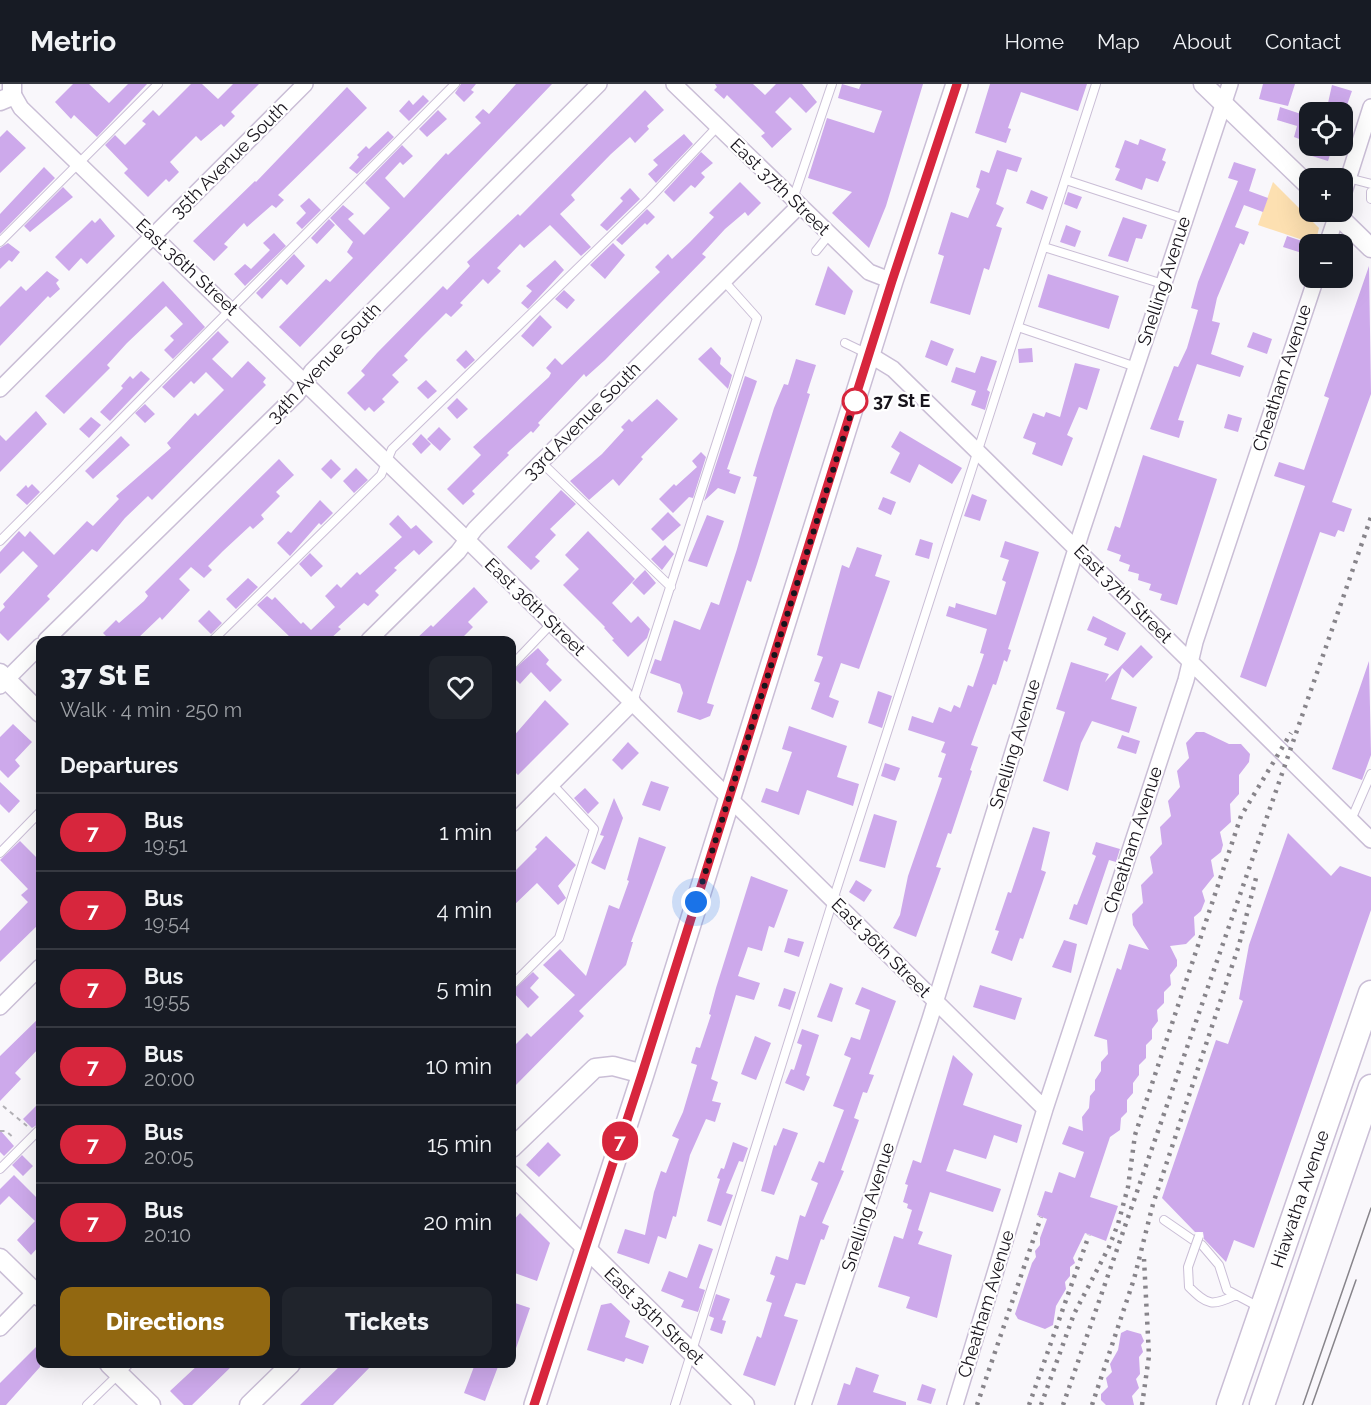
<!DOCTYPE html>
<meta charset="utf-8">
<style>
body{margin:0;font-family:Raleway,sans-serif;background:#20242c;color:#f1f3f6;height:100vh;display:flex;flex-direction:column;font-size:22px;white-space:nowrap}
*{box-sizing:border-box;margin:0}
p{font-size:20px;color:#9ea1a6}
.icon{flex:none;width:33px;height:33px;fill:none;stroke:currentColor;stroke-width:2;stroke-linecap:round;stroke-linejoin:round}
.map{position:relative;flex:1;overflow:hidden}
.sheet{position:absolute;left:36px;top:552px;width:480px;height:732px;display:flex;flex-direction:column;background:#171b24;border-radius:12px;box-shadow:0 6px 24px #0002}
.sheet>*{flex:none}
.badge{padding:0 12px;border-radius:20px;font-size:21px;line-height:39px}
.tools{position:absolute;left:1299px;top:18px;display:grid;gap:12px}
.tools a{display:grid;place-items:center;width:54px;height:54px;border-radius:12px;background:#171b24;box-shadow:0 6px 24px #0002;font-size:30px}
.you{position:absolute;width:30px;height:30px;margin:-15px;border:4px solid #fff;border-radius:50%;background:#1a73e8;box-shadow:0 0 0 9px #1a73e833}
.map>.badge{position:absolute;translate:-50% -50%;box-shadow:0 0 0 3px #fff}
h2{padding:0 24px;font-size:22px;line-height:54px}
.round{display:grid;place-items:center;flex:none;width:63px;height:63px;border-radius:12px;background:#20242c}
.overview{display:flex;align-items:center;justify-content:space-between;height:102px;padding:0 24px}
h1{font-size:28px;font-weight:800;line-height:45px}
.button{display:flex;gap:12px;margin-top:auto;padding:12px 24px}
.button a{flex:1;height:69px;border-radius:12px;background:#926811;color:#fff;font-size:24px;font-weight:800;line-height:69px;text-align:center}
.button a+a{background:#20242c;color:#f1f3f6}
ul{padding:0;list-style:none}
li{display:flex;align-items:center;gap:18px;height:78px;padding:0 24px;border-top:2px solid #363941}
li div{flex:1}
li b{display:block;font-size:22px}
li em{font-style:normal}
li .badge{min-width:66px;font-weight:700;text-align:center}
header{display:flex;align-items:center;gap:36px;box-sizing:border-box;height:84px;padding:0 30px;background:#171b24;border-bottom:2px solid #363941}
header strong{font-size:28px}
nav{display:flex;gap:33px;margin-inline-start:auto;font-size:21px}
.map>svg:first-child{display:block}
</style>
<header>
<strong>Metrio</strong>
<nav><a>Home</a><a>Map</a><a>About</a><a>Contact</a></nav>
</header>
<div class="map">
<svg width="1371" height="1321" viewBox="0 0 1371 1321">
<rect width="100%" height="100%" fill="#f9f7fb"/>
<!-- green -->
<path fill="#fde0b1" d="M1273 98 1319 144 1315 160 1258 141Z"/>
<!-- building -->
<path fill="#cda9eb" d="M73 0H89L109 19 128 0H147L97 53 74 31 71 35 55 18Z
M191 0H202L218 15 233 0H259L231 28 235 32 224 43 221 40 201 57 196 52 170 78 179 88 169 98 166 95 148 113 124 89 128 85 105 61 115 51 125 61 146 40 142 37 153 26 159 32Z
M461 0H476L471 6 474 8 464 18 455 9Z
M516 0H552L300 263 279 243 326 195 330 198 353 174 347 168 353 158 330 134 343 121 354 130 348 135 364 151 390 124 365 99 402 61 413 72 403 81 400 78 385 94 404 114 446 69 448 71 481 39 475 33 483 25 489 30Z
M715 0H753L765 11 776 0H802L817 18 806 29 790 13 775 28 792 45 772 64 761 52 765 49 727 11 724 15 714 6 717 3Z
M842 0 859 5 861 0H923L886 122 869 164 832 129 852 108 808 94 827 34 874 49 882 27 838 14Z
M990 0H1087L1078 27 1021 8 1008 44 1011 45 1006 59 975 49Z
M1263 0H1295L1288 22 1259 15Z
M1332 1 1352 7 1347 21 1343 20 1340 28H1326Z
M347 3 367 24 278 111 284 116 276 124 272 121 247 143 244 139 224 160 228 163 214 177 193 157 255 97 256 98Z
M645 6 664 26 647 42 649 45 635 59 630 53 611 70 571 111 575 116 560 130 591 163 581 172 550 141 524 164 520 160 497 184 501 187 488 200 483 195 460 219 463 221 451 233 446 229 421 254 404 272 408 276 392 291 399 298 382 315 385 318 374 328 369 323 365 327 347 309 365 291 361 287 377 269 443 202 447 206 470 182 467 178 518 130 520 132Z
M423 11 429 17 409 37 399 27 409 16 413 21Z
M1280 23 1310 33V59L1294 53 1297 42 1277 36Z
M438 26 447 35 427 53 419 45Z
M7 46 26 64 0 89V53Z
M388 47 394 53 357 90 349 84 359 73 357 71 366 62 369 65Z
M684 50 693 60 656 99 648 90 658 81 653 76Z
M1140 55 1166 65 1162 76 1166 78 1158 98 1146 94 1142 106 1115 96 1120 85 1115 83 1125 56 1138 61Z
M1316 62H1333L1328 77 1312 72Z
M997 66 1022 74 1017 88 1007 85 996 120 1004 124 996 142 1002 144 989 186 984 184 970 231 930 219 944 172 938 170 951 128 968 134 980 105 976 103 981 86 989 89Z
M701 68 713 79 701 89 705 93 695 104 691 101 674 118 664 108Z
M1234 78 1256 85 1249 107 1268 114 1263 128 1244 121 1235 143 1249 148 1244 161 1240 159 1217 214 1212 237 1220 239 1211 270 1244 282 1240 293 1197 280 1178 336 1184 337 1179 354 1150 345 1174 282 1178 283 1187 264 1198 226 1191 224 1198 198 1238 97 1228 94Z
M44 83 55 94 0 150V130Z
M740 98 761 119 748 132 745 128 725 145 702 170 706 173 605 276 586 293 584 290 538 339 540 341 533 349 531 347 507 369 509 371 472 407 475 410 463 421 447 405 481 371 473 363 549 293 551 289 546 284 555 274 562 281 660 188 655 183 668 170 672 175 690 158 714 133 709 129Z
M63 103 73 113 30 148 24 142Z
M630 104 640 115 607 147 600 141 623 117 620 114Z
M1031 106 1048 113 1043 126 1026 119Z
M1068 108 1082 113 1077 125 1064 120Z
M309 114 321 126 302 145 296 139 306 129 300 122Z
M647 125 655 133 647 141 645 139 622 161 616 156Z
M1123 133 1147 141 1142 155 1136 154 1128 178 1108 172Z
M100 134 115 152 87 180 81 174 69 187 55 173 92 136 95 139Z
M329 135 335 141 317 160 311 154Z
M1066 141 1081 147 1075 163 1060 158Z
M274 149 286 162 245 202 234 190 245 180 251 185 270 166 263 159Z
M1287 152 1305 158 1302 169 1283 163Z
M8 159 20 168 12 178 9 176 0 185V164Z
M613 159 625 171 605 195 590 181Z
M294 170 305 182 287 201 281 195 262 215 256 209Z
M555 176 564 186 528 225 521 219 532 207 526 202Z
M828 182 853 207 845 231 815 221Z
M1369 182 1371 310 1332 418 1352 425 1344 448 1338 446 1335 453 1320 448 1266 603 1240 593 1305 402 1274 392 1279 378 1304 386 1329 314 1324 312Z
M47 187 59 196 56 199 60 205 50 214 48 212 0 262V223L21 202 26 207Z
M1048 190 1119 212 1109 245 1038 223Z
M163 197 205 243 173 275 164 266 174 256 170 252 183 240 166 222 127 259 107 281 110 284 64 330 45 312Z
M564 206 575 216 567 225 555 215Z
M540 231 552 243 533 263 521 252Z
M218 247 229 258 212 275 232 294 248 277 266 294 263 298 266 301 152 416 148 412 125 434 97 468 92 465 47 512 50 515 8 557 0 549V528L5 523 3 520 38 482 23 467 0 490V468L19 447 25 453 30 447 54 471 87 437 93 442 119 415 116 412 171 364 167 359 195 329 198 332 224 306 206 288 194 300 191 297 174 314 162 303Z
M1253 248 1272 255 1267 270 1247 263Z
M931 256 954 265 947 282 925 273Z
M711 263 721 274 720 280 732 291 728 305 698 275Z
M1032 264 1033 278 1019 279 1018 265Z
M466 266 475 276 465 285 456 276Z
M981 272 997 277 987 306 990 308 985 326 971 321 976 307 951 298 956 283 975 289Z
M796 275 816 281 807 309 810 310 757 480 751 498 747 496 713 600 707 619 714 621 710 632 700 636 677 628 683 609 680 600 650 589 655 575 661 577 674 536 700 546 711 518 719 521 737 465 757 393 753 392 759 372 774 324 784 300 788 301Z
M1075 279 1100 285 1087 326 1079 323 1067 351 1073 354 1062 382 1032 370 1036 359 1023 354 1033 329 1044 333 1046 328 1060 333Z
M141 287 150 295 110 337 100 328 123 304 121 302 130 292 133 295Z
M745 292 757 297 727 385 730 386 729 389 741 393 735 410 718 404 704 417Z
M426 296 437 307 428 315 417 304Z
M457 314 468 325 457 335 447 324Z
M657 315 678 335 641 373 643 375 619 402 613 395 589 416 570 397 602 370 624 346 621 343 629 335 632 338Z
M145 320 155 330 145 339 135 329Z
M36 327 47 340 0 388V351L6 357Z
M1228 330 1242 334 1238 348 1224 344Z
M91 333 101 341 89 354 79 345Z
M439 343 451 355 440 367 427 355Z
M900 347 962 384 952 400 919 380 910 399 890 389 900 369 891 363Z
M421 350 431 360 421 370 412 360Z
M121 352 130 361 93 395 85 387Z
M701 368 706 373 693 414 689 413 673 429 659 415 674 400 676 402 697 383 692 377Z
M1143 371 1217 395 1177 521 1160 516 1162 510 1149 506 1151 500 1138 496 1139 490 1128 487 1130 481 1119 477 1121 471 1107 466 1115 442 1120 444Z
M279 375 294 391 276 408 280 412 261 431 264 435 253 445 250 442 223 467 208 482 212 486 204 494 191 483 179 495 190 506 162 536 160 533 136 556H110L103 549 116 536 119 539 144 517 148 512 145 508Z
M331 375 341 385 331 395 321 385Z
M356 384 368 396 354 409 343 397Z
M32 400 40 408 27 421 16 411 26 401 28 404Z
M561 406 576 420 550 445 556 451 535 473 540 477 531 486 507 463Z
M972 410 987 416 980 437 964 432Z
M883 413 896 418 891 431 878 425Z
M320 416 333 429 321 441 319 439 290 472 277 459 288 447 291 449Z
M668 428 681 441 663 457 651 445Z
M398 431 411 445 416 441 433 458 419 471 414 466 394 484 397 486 375 507 379 511 368 522 364 519 338 543 341 545 329 556H293L257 521 267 512 272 516 275 513 301 540 303 538 311 546 335 523 325 512 337 500 341 504 357 488 360 491 402 453 389 440Z
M707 431 724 437 707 483 688 477Z
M588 447 635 495 612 519 631 539 638 532 650 545 647 554 628 573 612 556 614 555 604 544 605 543 563 501 579 485 565 471Z
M920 455 933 459 929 475 915 471Z
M1005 457 1039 468 1008 565 1011 566 1007 578 1004 576 996 601 993 600 971 661 978 663 970 686 972 687 951 750 948 749 936 783 941 784 916 853 893 844 900 831 908 792 942 694 938 693 946 670 941 668 945 658 908 646 912 632 933 639 939 623 951 628 954 621 960 624 968 601 973 603 984 570 980 569 987 545 946 532 949 522 955 524 956 519 996 531 1006 498 1002 496 1009 476 1000 473Z
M665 461 674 470 662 486 651 475Z
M857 463 882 471 875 492 890 497 859 585 841 579 829 613 839 617 833 634 811 625 820 599 814 597 823 573 817 571 842 481 849 484Z
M310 469 323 482 311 493 299 480Z
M645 486 656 499 644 511 632 499Z
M248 494 258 503 236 525 226 515Z
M474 503 488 518 468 538 473 543 460 556H415L431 541 433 543Z
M209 526 222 539 211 550 198 537Z
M1093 532 1126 549 1118 567 1104 561 1107 554 1087 546Z
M1141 561 1153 573 1133 594 1122 584 1111 615 1137 623 1129 649 1092 637 1081 659 1068 707 1043 697 1065 628 1056 625 1071 578 1109 590 1105 598Z
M538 564 549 576 546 580 562 596 550 608 531 588 520 600 512 592V587Z
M1369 577 1371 671 1362 696 1332 685Z
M878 607 892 612 882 644 868 639Z
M545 616 569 640 518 691 512 685V654Z
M13 640 32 658 15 676 20 682 8 694 0 686V653Z
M789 642 847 662 837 693 859 700 853 722 807 706 799 731 761 718 766 704 778 708 792 668 782 665Z
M1196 648H1204L1229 660H1241L1250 670 1249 678 1239 691V710L1230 720 1231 738 1220 748 1223 761 1221 768 1211 776 1214 792 1202 807 1205 817 1201 827 1194 833 1195 851 1186 860 1170 862 1177 876V882L1170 891 1171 901 1164 908V919L1157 926 1158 937 1152 945V955L1146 961V974L1139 981V991L1133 999V1009L1127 1016V1028L1121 1034 1120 1046 1110 1053 1090 1113 1118 1122 1106 1157 1085 1149 1073 1174 1075 1179 1070 1183V1192L1065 1198 1066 1205 1056 1222 1053 1241 1045 1245 1018 1235 1015 1230 1032 1179 1036 1173 1035 1167 1040 1161V1154L1047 1135 1037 1131 1045 1107 1052 1109 1059 1088 1075 1094 1084 1068 1062 1060 1069 1042 1083 1047 1082 1033 1089 1024 1090 1012 1095 1006V996L1101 987V978L1108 970 1107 956 1094 952 1117 884 1121 886 1129 860 1149 866 1133 841 1132 830 1143 819 1141 801 1153 789 1150 773 1162 760 1160 743 1171 732 1168 717 1180 703 1177 687 1189 674 1186 659Z
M1122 651 1140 657 1136 670 1117 664Z
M628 658 639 669 622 686 612 676Z
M885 679 900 684 895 697 881 692Z
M651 697 669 703 660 727 642 721Z
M0 698 20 717 9 729 0 720Z
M585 704 599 719 588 730 574 714Z
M614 714 623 734 605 786 591 779 604 752 600 751Z
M874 730 897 737 885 784 859 777Z
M1033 743 1050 748 1041 786 1046 788 1023 855 1020 854 1012 877 991 869 999 847 995 846 1008 808 1011 809Z
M1288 749 1331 792 1340 782 1371 793V826L1254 1164 1234 1156 1226 1178 1204 1155 1203 1148H1195L1162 1114 1216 956 1228 960 1243 917 1239 915 1249 861Z
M546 752 576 781 558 802 566 814 558 821 537 799 512 823V790L537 765 535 763Z
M639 753 666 763 631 858H633L626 881 579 927 584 932 512 1005V964L527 949 531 953 575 911 543 881 560 865 586 892 609 821 619 825 629 797 627 796Z
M20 757 40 777V839L0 878V847L28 818 21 811 28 805 0 776Z
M1096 758 1120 765 1116 778 1109 776 1087 841 1069 835 1074 820 1077 821 1096 772 1092 770Z
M751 792 788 806 774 844 769 842 762 867 748 863 738 892 760 899 754 916 736 911 711 995 718 998 712 1017 721 1019 715 1038 706 1035 690 1071 676 1133 673 1132 666 1155 658 1152 649 1180 617 1169 625 1145 645 1151 654 1108 661 1087 666 1089 679 1055 672 1052 683 1028 697 981 691 979 696 963 700 964 711 931 709 930 716 904Z
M856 796 872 806 864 818 849 808Z
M788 854 804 858 799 873 784 868Z
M1064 856 1077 860 1071 889 1052 883Z
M533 888 539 894 530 904 539 913 528 924 512 907Z
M830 899 843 904 832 938 817 933Z
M980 901 1022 914 1015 936 973 923Z
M862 903 896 917 869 990 874 991 867 1009 863 1008 854 1034 859 1036 841 1086 844 1087 822 1139 829 1142 824 1156 821 1155 805 1201 796 1199 784 1232 798 1236 775 1302 743 1291 757 1252 761 1254 772 1219 766 1217 775 1192 770 1190 776 1172 788 1176 800 1131 805 1133 818 1099 811 1096 819 1077 824 1079 844 1026 833 1022 851 974 844 971 851 953 860 956 870 926 855 920Z
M784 904 796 908 790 926 778 922Z
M40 933V963L15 989 21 995 0 1017V972Z
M802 945 819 951 806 991 810 993 804 1007 785 999 791 985 794 986 802 961 797 959Z
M755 952 771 959 756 996 741 990Z
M953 971 973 990 963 1021 1022 1041 1017 1059 994 1051 986 1075 954 1065 946 1087 1001 1105 993 1128 930 1108 918 1146 923 1148 918 1160 952 1171 937 1234 906 1224 910 1213 878 1203 894 1152 903 1155 912 1126 907 1124 908 1120 903 1118 908 1101 905 1100 913 1076 921 1079Z
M40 1018V1039L32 1044 23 1035Z
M783 1044 798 1049 774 1111 761 1107 774 1061 776 1062Z
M0 1046 14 1062 4 1072 0 1068Z
M548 1058 561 1071 539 1093 526 1081Z
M733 1058 748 1064 743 1078 739 1077 726 1109 733 1111 721 1142 707 1137 720 1095 717 1094 721 1084 724 1085Z
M22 1071 33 1082 23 1092 12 1081Z
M14 1091 40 1117V1161L31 1171 17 1156 35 1137 9 1112 0 1121V1105Z
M520 1129 550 1159 537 1197 512 1188 514 1163 512 1161V1138Z
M699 1160 713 1165 699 1204 705 1206 698 1228 681 1223 684 1216 661 1207 669 1187 687 1194Z
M716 1210 730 1215 722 1236 726 1237 722 1250 710 1246 714 1234 709 1232Z
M512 1218 530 1224 513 1273 512 1272Z
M611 1219 630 1237 625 1253 649 1262 643 1280 626 1274 624 1278 587 1266 601 1221Z
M1127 1246 1141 1250 1144 1257 1141 1261 1143 1268 1139 1273 1140 1290 1136 1295 1139 1304 1132 1312 1134 1321H1106L1101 1316V1310L1108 1303 1106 1294 1112 1288 1110 1280 1118 1266 1121 1249Z
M40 1259V1283L6 1321H0V1299Z
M199 1280H234L192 1321H184L170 1307Z
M342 1280H373L333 1321H300Z
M475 1280H499L485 1317 464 1309Z
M856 1283 879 1291 873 1308 906 1318V1321H837L844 1299 850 1301Z
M922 1300 936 1305 931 1320 917 1316Z"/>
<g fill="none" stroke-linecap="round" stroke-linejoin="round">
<!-- service casing -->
<g stroke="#cabed6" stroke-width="10">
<path id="service" d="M1348 94 1371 100
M1066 96 1185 135
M1371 108V115
M793 115 832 0
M0 158 158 0
M1044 163 1163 200
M816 167 829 151
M1018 243 1136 283
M845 259 868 270
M541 378 671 503
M0 457 455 0
M213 556 381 391 392 365 649 115 718 42
M512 581 552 539
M633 618 757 234 723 196
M1351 736 1371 690
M0 769 40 728
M512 901 559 854 594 745 552 700
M0 1085 40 1045
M1164 1136 1193 1156
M1202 1161 1219 1181 1227 1206 1259 1223
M1194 1166 1188 1183 1189 1203C1208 1222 1212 1222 1236 1211
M87 1321 129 1280
M675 1321 833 816 1096 0"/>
</g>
<!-- minor casing -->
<g stroke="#cabed6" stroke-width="18">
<path id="minor" d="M674 0 869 188 892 197
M13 10 21 24 459 448 1045 1025
M1342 114 1371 23
M1327 160 1338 128
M870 271 893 285 978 368 1371 756
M0 305 305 0
M46 556 297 310 312 287 599 0
M369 556 458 468 475 445 541 378 799 122
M0 602 40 562
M512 740 633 618
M0 923 40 883
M0 1244 40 1203
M803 1321 930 935 1081 449 1230 0
M955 1321 1045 1025 1186 596 1195 558 1316 194"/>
</g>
<!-- tertiary casing -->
<g stroke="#cabed6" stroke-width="21">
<path id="tertiary" d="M1203 0 1310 103
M0 17 12 12V0
M1334 128 1371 164
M0 589 40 629
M512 1064 595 984 613 982 643 990
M512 1091 745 1321
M0 1174 40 1213
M109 1280 151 1321
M249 1321 291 1280"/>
</g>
<!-- secondary casing -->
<g stroke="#cabed6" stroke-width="24">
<path id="secondary" d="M535 1321 643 990 892 197 957 0"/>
</g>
<!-- trunk casing -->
<g stroke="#cabed6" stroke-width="27">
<path id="trunk" d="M1229 1321 1371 909
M1262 1321 1371 1003"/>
</g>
<!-- path -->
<path stroke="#b2b0b5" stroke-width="2" stroke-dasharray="4.5 4.5" stroke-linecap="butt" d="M3 1022 27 1042
M0 1047H6L15 1055"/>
<!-- service -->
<use href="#service" stroke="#fff" stroke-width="8"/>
<!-- minor -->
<use href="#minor" stroke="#fff" stroke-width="15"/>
<!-- tertiary -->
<use href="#tertiary" stroke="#fff" stroke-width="18"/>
<!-- secondary -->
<use href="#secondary" stroke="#fff" stroke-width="21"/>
<!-- trunk -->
<use href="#trunk" stroke="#fff" stroke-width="24"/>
<!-- tram -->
<path stroke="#87848a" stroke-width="1.5" d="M1303 1321 1371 1124
M1312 1321 1356 1196"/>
<!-- rail -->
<path stroke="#87848a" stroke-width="4.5" stroke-dasharray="3 6" stroke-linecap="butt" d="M977 1321 1041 1133
M1029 1321 1089 1151
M1041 1321 1074 1230 1109 1163 1118 1140 1128 1103 1135 1051 1241 732 1291 649
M1063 1321 1371 433
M1092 1321 1134 1195 1153 1120 1239 861 1257 790
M1142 1321 1149 1272 1144 1175"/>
<!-- service-bridge casing -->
<g stroke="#cabed6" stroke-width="10" stroke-linecap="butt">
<path id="service-bridge" d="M1194 1166 1199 1152"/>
</g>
<!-- service-bridge -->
<use href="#service-bridge" stroke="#fff" stroke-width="8"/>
</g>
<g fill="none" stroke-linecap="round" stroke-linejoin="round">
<!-- line casing -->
<g stroke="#fff" stroke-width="14">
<path id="line" d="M534 1321 642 990 892 197 957 0"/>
</g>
<!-- line -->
<use href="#line" stroke="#d7263d" stroke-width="9"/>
<!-- walk -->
<path stroke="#18141c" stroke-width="6" stroke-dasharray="0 10.8" d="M696 818 855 317"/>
</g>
<!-- markers -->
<circle fill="#fff" stroke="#d7263d" stroke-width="3" cx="855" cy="317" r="12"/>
<g text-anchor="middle" stroke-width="4.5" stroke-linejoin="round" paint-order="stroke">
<!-- street labels -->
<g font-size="18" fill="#18141c" stroke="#fff">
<text transform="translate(229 76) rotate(-45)" y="6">35th Avenue South</text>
<text transform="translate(780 103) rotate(44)" y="6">East 37th Street</text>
<text transform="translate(187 183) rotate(43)" y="6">East 36th Street</text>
<text transform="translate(1164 197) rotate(-72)" y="6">Snelling Avenue</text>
<text transform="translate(324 279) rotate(-47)" y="6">34th Avenue South</text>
<text transform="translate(1282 294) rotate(-72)" y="6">Cheatham Avenue</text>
<text transform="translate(582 337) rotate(-45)" y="6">33rd Avenue South</text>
<text transform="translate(1123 510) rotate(45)" y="6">East 37th Street</text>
<text transform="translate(535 523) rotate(44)" y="6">East 36th Street</text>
<text transform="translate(1015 660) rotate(-73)" y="6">Snelling Avenue</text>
<text transform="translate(1133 756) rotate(-72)" y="6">Cheatham Avenue</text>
<text transform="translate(881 864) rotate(45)" y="6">East 36th Street</text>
<text transform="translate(1300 1115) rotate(-71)" y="6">Hiawatha Avenue</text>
<text transform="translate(868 1123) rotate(-72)" y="6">Snelling Avenue</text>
<text transform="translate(986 1220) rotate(-73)" y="6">Cheatham Avenue</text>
<text transform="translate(654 1232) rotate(44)" y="6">East 35th Street</text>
</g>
<!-- stop labels -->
<g font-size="18" font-weight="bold" fill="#18141c" stroke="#fff" text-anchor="start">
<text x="873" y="323">37 St E</text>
</g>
</g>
</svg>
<div class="tools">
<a><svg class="icon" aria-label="locate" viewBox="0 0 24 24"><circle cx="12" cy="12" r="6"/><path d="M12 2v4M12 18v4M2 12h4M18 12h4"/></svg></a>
<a>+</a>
<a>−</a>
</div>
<div class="you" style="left:696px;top:818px"></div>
<b class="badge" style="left:620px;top:1057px;background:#d7263d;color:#fff">7</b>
<section class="sheet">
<div class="overview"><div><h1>37 St E</h1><p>Walk · 4 min · 250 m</p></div><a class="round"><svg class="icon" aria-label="heart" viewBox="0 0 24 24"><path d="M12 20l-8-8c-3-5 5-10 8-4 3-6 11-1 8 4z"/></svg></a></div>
<h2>Departures</h2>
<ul>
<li><span class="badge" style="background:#d7263d;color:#fff">7</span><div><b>Bus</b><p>19:51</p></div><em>1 min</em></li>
<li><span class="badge" style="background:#d7263d;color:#fff">7</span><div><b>Bus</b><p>19:54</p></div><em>4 min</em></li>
<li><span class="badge" style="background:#d7263d;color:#fff">7</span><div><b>Bus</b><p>19:55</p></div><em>5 min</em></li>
<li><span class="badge" style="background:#d7263d;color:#fff">7</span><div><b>Bus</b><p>20:00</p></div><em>10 min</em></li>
<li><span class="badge" style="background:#d7263d;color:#fff">7</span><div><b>Bus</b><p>20:05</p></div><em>15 min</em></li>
<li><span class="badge" style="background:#d7263d;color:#fff">7</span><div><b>Bus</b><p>20:10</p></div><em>20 min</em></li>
</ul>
<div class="button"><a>Directions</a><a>Tickets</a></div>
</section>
</div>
